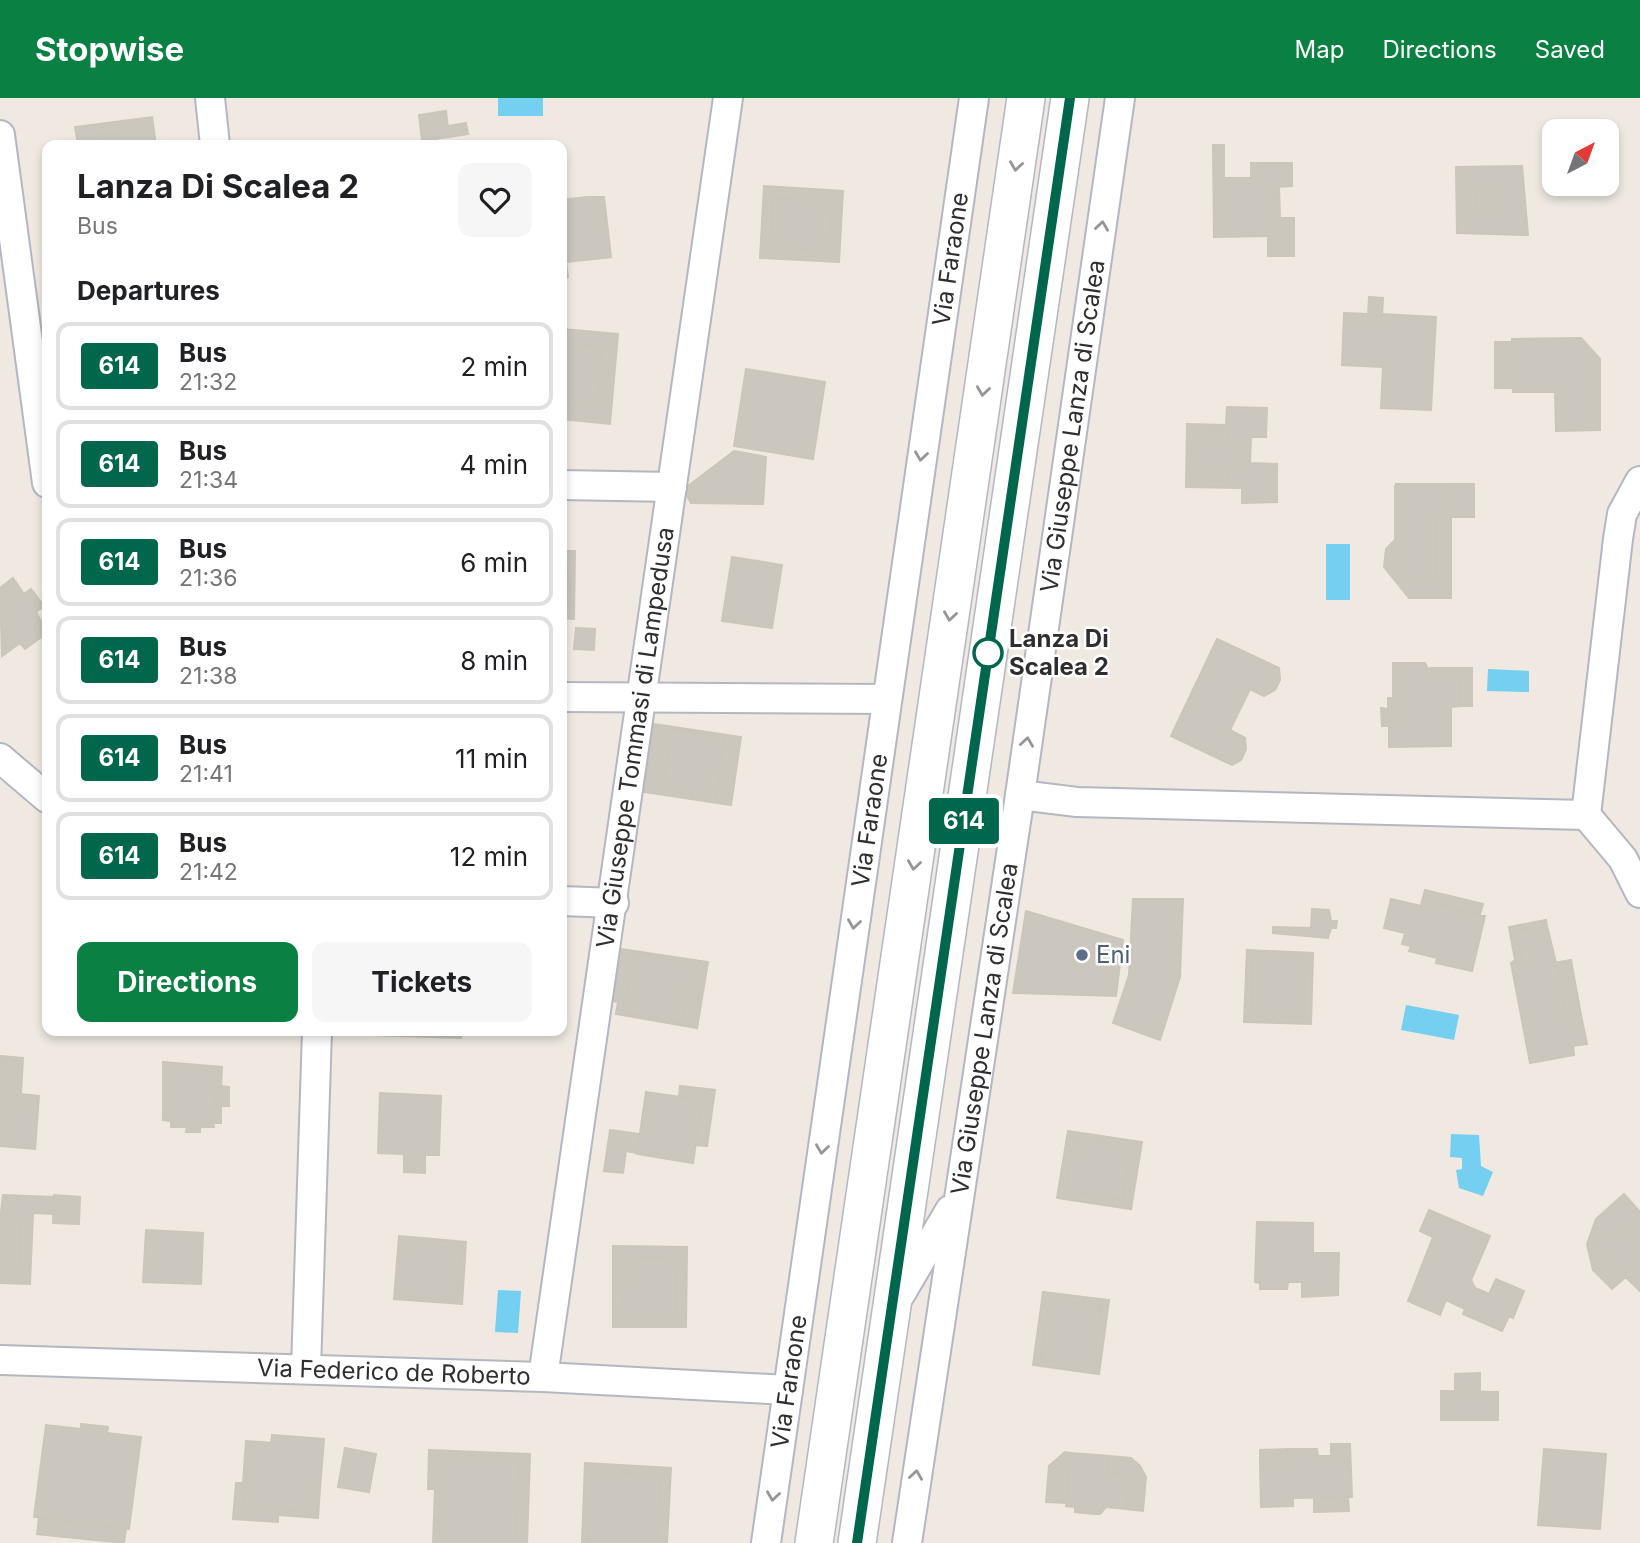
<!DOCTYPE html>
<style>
body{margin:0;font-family:Inter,sans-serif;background:#f6f6f6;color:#202124;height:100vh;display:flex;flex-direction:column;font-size:26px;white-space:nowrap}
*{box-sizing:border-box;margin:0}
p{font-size:23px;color:#757577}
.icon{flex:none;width:38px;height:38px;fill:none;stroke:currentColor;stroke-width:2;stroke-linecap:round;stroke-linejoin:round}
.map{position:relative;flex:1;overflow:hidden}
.details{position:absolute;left:42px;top:42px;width:525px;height:896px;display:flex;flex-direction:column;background:#fff;border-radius:14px;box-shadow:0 4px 10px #0003}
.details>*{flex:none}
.badge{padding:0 14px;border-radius:5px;font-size:24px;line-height:46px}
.needle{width:46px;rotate:41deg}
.buttons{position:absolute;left:1542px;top:21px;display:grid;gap:14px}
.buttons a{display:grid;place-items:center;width:77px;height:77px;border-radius:14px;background:#fff;box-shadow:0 4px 10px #0003;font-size:35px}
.map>.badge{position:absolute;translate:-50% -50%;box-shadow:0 0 0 4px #fff}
h2{padding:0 35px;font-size:26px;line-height:63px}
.round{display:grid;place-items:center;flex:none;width:74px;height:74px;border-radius:14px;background:#f6f6f6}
.headline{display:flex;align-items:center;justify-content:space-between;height:119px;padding:0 35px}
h1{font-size:33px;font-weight:700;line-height:52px}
.button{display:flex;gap:14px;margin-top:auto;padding:14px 35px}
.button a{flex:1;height:80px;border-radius:14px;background:#0b8043;color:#fff;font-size:28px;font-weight:700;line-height:80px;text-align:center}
.button a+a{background:#f6f6f6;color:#202124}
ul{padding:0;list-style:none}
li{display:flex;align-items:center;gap:21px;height:88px;margin:0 14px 10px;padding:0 21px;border:4px solid #e0e0e0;border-radius:14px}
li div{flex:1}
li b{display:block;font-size:26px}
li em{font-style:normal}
li .badge{min-width:77px;font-weight:700;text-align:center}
header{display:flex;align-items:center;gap:42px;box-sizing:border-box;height:98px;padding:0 35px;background:#0b8043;color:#fff}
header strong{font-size:33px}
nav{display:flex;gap:38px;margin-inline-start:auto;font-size:24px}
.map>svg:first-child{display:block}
</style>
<header>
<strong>Stopwise</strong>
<nav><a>Map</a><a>Directions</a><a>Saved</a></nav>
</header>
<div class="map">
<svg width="1640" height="1445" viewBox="0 0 1640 1445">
<rect width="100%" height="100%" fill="#efe9e1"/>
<!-- water -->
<path fill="#75cff0" d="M498 0H543V18H498Z
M1326 446H1350V502H1326Z
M1488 571 1529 573V594L1487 593Z
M1406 907 1459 917 1454 942 1401 932Z
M1451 1036 1479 1037 1481 1068 1493 1074 1483 1098 1459 1090 1456 1072 1462 1071V1060L1450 1059Z
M498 1192 521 1193 518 1235 495 1234Z"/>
<!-- building -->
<path fill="#cbc7bf" stroke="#cbc5ba" stroke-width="2" fill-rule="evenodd" d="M446 13 449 39 422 43 419 17Z
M152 19 156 47H142L140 33 91 39 92 47H78L75 29Z
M466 25 468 36 449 39 448 28Z
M140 33 142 47H92L91 39Z
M1213 47H1224V80H1251V65H1292V68H1261V85H1218V139H1214Z
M1261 68H1292V88L1275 89V138L1218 139V85H1261Z
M1522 68 1528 137 1457 135 1456 69ZM1489 86V115L1476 116V87Z
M1489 86V115L1476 116V87Z
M764 88 843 93 839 164 760 160ZM773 100 832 103 829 153 770 149Z
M1275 89H1279L1280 120H1294V158H1268V138H1275Z
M587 99H604L611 159 566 164 568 179 562 180V102Z
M773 100 832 103 829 153 770 149Z
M1369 199 1383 200 1382 220 1377 223 1368 219Z
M1344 215 1368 216 1372 223 1382 220V216L1436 219 1431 312 1381 310 1383 269 1342 267Z
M562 231 618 236 610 326 562 321V306L597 309 602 249 562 245Z
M1581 240 1600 261V332L1556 333 1555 294H1513L1512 241Z
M1495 244H1511L1513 290H1495Z
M562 245 602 249 597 309 562 306Z
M746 271 825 284 813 361 734 348Z
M1227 309 1267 310 1266 339H1251L1250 365 1277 366V404L1242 405V390L1186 389 1187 326 1226 327ZM1208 330 1228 331V348H1238V367H1229L1228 383H1208V367L1199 366V348H1207Z
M1208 330 1228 331V348H1238V367H1229L1228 383H1208V367L1199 366V348H1207Z
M734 353 766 359 763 406 691 405 687 398 688 388Z
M1395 386H1474V419H1451V500H1409L1384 469 1386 451 1395 442V469L1411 481H1436V416H1446V388Z
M1395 388H1446V416H1436V481H1411L1395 469Z
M563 453H575L574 521 562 520V512H566L567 462H562Z
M732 459 782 467 772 530 722 523Z
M562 462H567L566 512H562Z
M13 480 24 496 31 491 44 508 36 514 47 535 25 551 20 545 2 558 0 490Z
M576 530 595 531 594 552 574 551Z
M1217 541 1279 570 1280 582 1275 592 1264 598 1250 591 1230 632 1245 640 1246 651 1241 662 1232 667 1171 638Z
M1393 565H1425L1430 575 1460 574V608L1451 609V648L1389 649V625H1402V600H1393Z
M1430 570H1472V608H1460V574L1430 575Z
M1388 600H1402V625L1382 628 1381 610 1388 611Z
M654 626 741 639 731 707 644 694ZM672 631 724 639 716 700 663 692Z
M672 631 724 639 716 700 663 692Z
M1425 792 1483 806 1480 816 1422 803Z
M1133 801H1183L1180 879 1160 942 1113 925 1129 877Z
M1391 801 1421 808 1422 803 1485 818 1472 873 1436 865 1437 860 1409 853 1411 848 1402 846 1405 835 1384 830Z
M1312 811 1329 812 1331 823H1337L1336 830H1331L1328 840 1273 835V829L1311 830Z
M1026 813 1123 842 1116 898 1013 895Z
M1546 822 1547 828 1516 833 1522 863 1511 865 1515 862 1509 829Z
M1547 828 1562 889H1558L1560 900 1563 899 1567 920 1581 917 1587 946 1573 948 1574 957 1530 965 1511 865 1522 863 1516 833Z
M621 851 708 864 697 930 616 916 618 904 612 903ZM634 855 692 865 682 925 623 915Z
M1247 852 1313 855 1311 926 1244 924ZM1253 859 1306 861 1304 919 1251 917Z
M634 855 692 865 682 925 623 915Z
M1253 859 1306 861 1304 919 1251 917Z
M1571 862 1581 917 1567 920 1558 889H1562L1558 868 1554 865Z
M140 933H173V937L140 935Z
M373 933H462L461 940 373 937Z
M0 958 23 960 21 996 39 998 35 1051 0 1048V1022L15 1023 19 963 0 961Z
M0 961 19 963 15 1023 0 1022Z
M163 964 222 969 221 991H216L214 1004 221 1005V1025L188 1024 186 1029H171V1023L163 1022Z
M222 988 229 989V1008H221V1005L214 1004 216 991Z
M680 988 715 992 707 1048 696 1047 702 1002 679 999Z
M646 994 702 1002 693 1065 637 1056Z
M380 995 441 998 439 1057H425V1075L404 1074V1056L378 1055Z
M188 1024 213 1025 214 1029H200V1034H186Z
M610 1032 640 1036 637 1055 626 1053 623 1075 604 1073Z
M1068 1033 1142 1044 1131 1111 1057 1100ZM1074 1040 1131 1049 1123 1102 1066 1093Z
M1074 1040 1131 1049 1123 1102 1066 1093Z
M1624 1096 1640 1114V1147L1623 1129 1612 1140 1607 1134 1593 1147 1627 1178 1612 1191 1593 1172 1587 1146 1596 1121Z
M3 1097 54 1099 53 1116 33 1115 30 1186 0 1185V1174L19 1175 21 1124 0 1123Z
M54 1097 80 1099 79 1126 53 1125Z
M1429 1112 1490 1138 1471 1182 1475 1190 1489 1196 1496 1181 1524 1193 1513 1220 1509 1218 1502 1233 1463 1216 1465 1211 1446 1202 1440 1217 1408 1203 1433 1139 1420 1133Z
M0 1123 21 1124 19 1175 0 1174Z
M1257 1124 1313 1125V1155H1339L1338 1197 1302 1199V1184H1288L1287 1191H1260V1185L1255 1184Z
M1623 1129 1640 1147V1193L1593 1147 1607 1134 1612 1140Z
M146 1132 203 1135 201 1186 143 1184Z
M399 1138 466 1144 462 1206 394 1201ZM400 1146 461 1151 457 1202 396 1197Z
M400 1146 461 1151 457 1202 396 1197Z
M613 1148 687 1149 686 1229H613ZM624 1159 677 1160 676 1217H623Z
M624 1159 677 1160 676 1217H623Z
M1043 1194 1109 1202 1099 1276 1033 1267ZM1049 1201 1101 1209 1093 1268 1041 1261Z
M1049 1201 1101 1209 1093 1268 1041 1261Z
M1480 1275V1294H1455V1276Z
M1441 1293 1498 1294V1322H1441Z
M81 1326 108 1329 107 1335 141 1339 129 1431 34 1419 46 1327 81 1331Z
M272 1337 324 1341 320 1391 309 1390V1414L244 1409 249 1346 271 1347Z
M246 1343 272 1345 271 1347 249 1346 244 1409 309 1414V1390L320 1391 318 1420 278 1417V1424L233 1421 236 1385H243Z
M1331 1346H1350L1352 1399 1293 1400V1408L1261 1409 1260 1365 1288 1366 1287 1351H1317L1318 1358H1331Z
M345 1350 376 1356 369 1394 338 1389Z
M1287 1351 1288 1366 1260 1365V1352Z
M1544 1351 1606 1356 1600 1431 1538 1427Z
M429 1352 530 1356 527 1445H516L519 1359 470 1358 469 1363 440 1362 438 1445H433L435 1391H428Z
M1065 1354 1071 1355 1066 1405 1046 1404 1049 1368Z
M1071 1355 1109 1358 1108 1375 1129 1377 1126 1411 1106 1409 1100 1416H1094L1075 1414V1409L1066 1408Z
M470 1358 519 1359 516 1445H438L440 1362 469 1363Z
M1109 1358 1131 1360 1140 1368 1146 1379 1143 1413 1126 1411 1129 1377 1108 1375Z
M585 1365 671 1370 667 1445H657L661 1377 592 1374 588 1445H582Z
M592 1374 661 1377 657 1445H588Z
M1314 1399H1348L1349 1413 1314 1414Z
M39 1420 126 1431 124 1445 37 1436Z"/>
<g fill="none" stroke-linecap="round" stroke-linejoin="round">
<!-- minor casing -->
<g stroke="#b4b7c1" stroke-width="32">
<g id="minor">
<path d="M210 0 215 47"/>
<path d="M0 37 47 385"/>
<path d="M562 387 672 389"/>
<path d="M562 599 886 601"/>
<path d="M0 660 47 700"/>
<path d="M1020 697 1077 704 1586 717 1618 441 1622 416 1640 383"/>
<path d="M1586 717 1623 761 1640 795"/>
<path d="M562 803 614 805"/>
<path d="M900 1197 950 1112"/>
<path id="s1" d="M0 1262 543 1279 788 1292"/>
<path d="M306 1271 317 933"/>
<path id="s2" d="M543 1279 728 0"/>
<path id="s3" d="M766 1445 974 0"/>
<path id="s4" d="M907 1445 1020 697 1120 0"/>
</g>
</g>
<!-- tertiary casing -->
<g stroke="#b4b7c1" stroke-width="40">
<path id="tertiary" d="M814 1445 1026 0
M857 1445 1070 0"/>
</g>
<!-- minor -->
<use href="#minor" stroke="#fff" stroke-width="28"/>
<!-- tertiary -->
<use href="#tertiary" stroke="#fff" stroke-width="37"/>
</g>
<!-- one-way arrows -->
<defs><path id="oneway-chevron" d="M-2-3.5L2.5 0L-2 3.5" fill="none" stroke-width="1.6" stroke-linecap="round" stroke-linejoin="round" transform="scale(1.75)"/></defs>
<g stroke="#969696">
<use href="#oneway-chevron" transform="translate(1016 68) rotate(98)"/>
<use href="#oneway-chevron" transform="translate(1102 128) rotate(-82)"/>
<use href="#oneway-chevron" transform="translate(983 293) rotate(98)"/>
<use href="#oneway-chevron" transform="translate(921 358) rotate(98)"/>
<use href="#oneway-chevron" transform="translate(950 518) rotate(98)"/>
<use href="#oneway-chevron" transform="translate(1027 644) rotate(-82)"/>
<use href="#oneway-chevron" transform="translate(914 767) rotate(98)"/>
<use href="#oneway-chevron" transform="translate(854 826) rotate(98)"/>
<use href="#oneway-chevron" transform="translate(822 1051) rotate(98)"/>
<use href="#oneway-chevron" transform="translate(916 1377) rotate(-82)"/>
<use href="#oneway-chevron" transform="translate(773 1398) rotate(98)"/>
</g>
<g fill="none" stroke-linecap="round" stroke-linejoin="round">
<!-- line casing -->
<g stroke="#fff" stroke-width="16">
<path id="line" d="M857 1445 1070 0"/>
</g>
<!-- line -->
<use href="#line" stroke="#00664c" stroke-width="10"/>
</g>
<!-- markers -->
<circle fill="#fff" stroke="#00664c" stroke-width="3.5" cx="988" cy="555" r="14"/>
<circle fill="#5c6f8a" stroke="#fff" stroke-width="2.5" cx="1082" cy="857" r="7"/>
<g text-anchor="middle" stroke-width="5" stroke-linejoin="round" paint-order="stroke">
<!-- street labels -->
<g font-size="24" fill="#2e2e2e" stroke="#fff">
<text dy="8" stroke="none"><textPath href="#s3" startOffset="1297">Via Faraone</textPath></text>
<text dy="8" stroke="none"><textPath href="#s4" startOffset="1129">Via Giuseppe Lanza di Scalea</textPath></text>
<text dy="8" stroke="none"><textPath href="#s2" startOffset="646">Via Giuseppe Tommasi di Lampedusa</textPath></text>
<text dy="8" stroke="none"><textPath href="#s3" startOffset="730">Via Faraone</textPath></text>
<text dy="8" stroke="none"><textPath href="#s4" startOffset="520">Via Giuseppe Lanza di Scalea</textPath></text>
<text dy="8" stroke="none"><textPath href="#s1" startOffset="394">Via Federico de Roberto</textPath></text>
<text dy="8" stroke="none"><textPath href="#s3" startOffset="163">Via Faraone</textPath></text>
</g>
<!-- stop labels -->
<g font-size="24" font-weight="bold" fill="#2e2e2e" stroke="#fff" text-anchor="start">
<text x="1009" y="549">Lanza Di<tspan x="1009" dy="28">Scalea 2</tspan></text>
</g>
<!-- service labels -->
<g font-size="24" fill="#4e5e75" stroke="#fff" text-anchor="start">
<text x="1096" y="865">Eni</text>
</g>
</g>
</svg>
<div class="buttons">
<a><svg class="needle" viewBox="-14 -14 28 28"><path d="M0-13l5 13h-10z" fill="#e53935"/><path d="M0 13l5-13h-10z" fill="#757577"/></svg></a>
</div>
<b class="badge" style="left:964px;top:723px;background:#00664c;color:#fff">614</b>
<section class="details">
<div class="headline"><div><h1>Lanza Di Scalea 2</h1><p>Bus</p></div><a class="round"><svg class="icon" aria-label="heart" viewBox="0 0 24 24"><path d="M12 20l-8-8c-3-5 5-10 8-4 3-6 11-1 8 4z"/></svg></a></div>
<h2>Departures</h2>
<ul>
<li><span class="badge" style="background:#00664c;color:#fff">614</span><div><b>Bus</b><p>21:32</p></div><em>2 min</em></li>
<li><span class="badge" style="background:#00664c;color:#fff">614</span><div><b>Bus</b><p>21:34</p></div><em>4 min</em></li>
<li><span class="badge" style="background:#00664c;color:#fff">614</span><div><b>Bus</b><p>21:36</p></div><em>6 min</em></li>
<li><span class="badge" style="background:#00664c;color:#fff">614</span><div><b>Bus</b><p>21:38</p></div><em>8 min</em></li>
<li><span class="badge" style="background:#00664c;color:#fff">614</span><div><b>Bus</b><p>21:41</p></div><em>11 min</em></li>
<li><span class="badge" style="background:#00664c;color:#fff">614</span><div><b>Bus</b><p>21:42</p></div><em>12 min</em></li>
</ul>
<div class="button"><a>Directions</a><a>Tickets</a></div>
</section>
</div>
